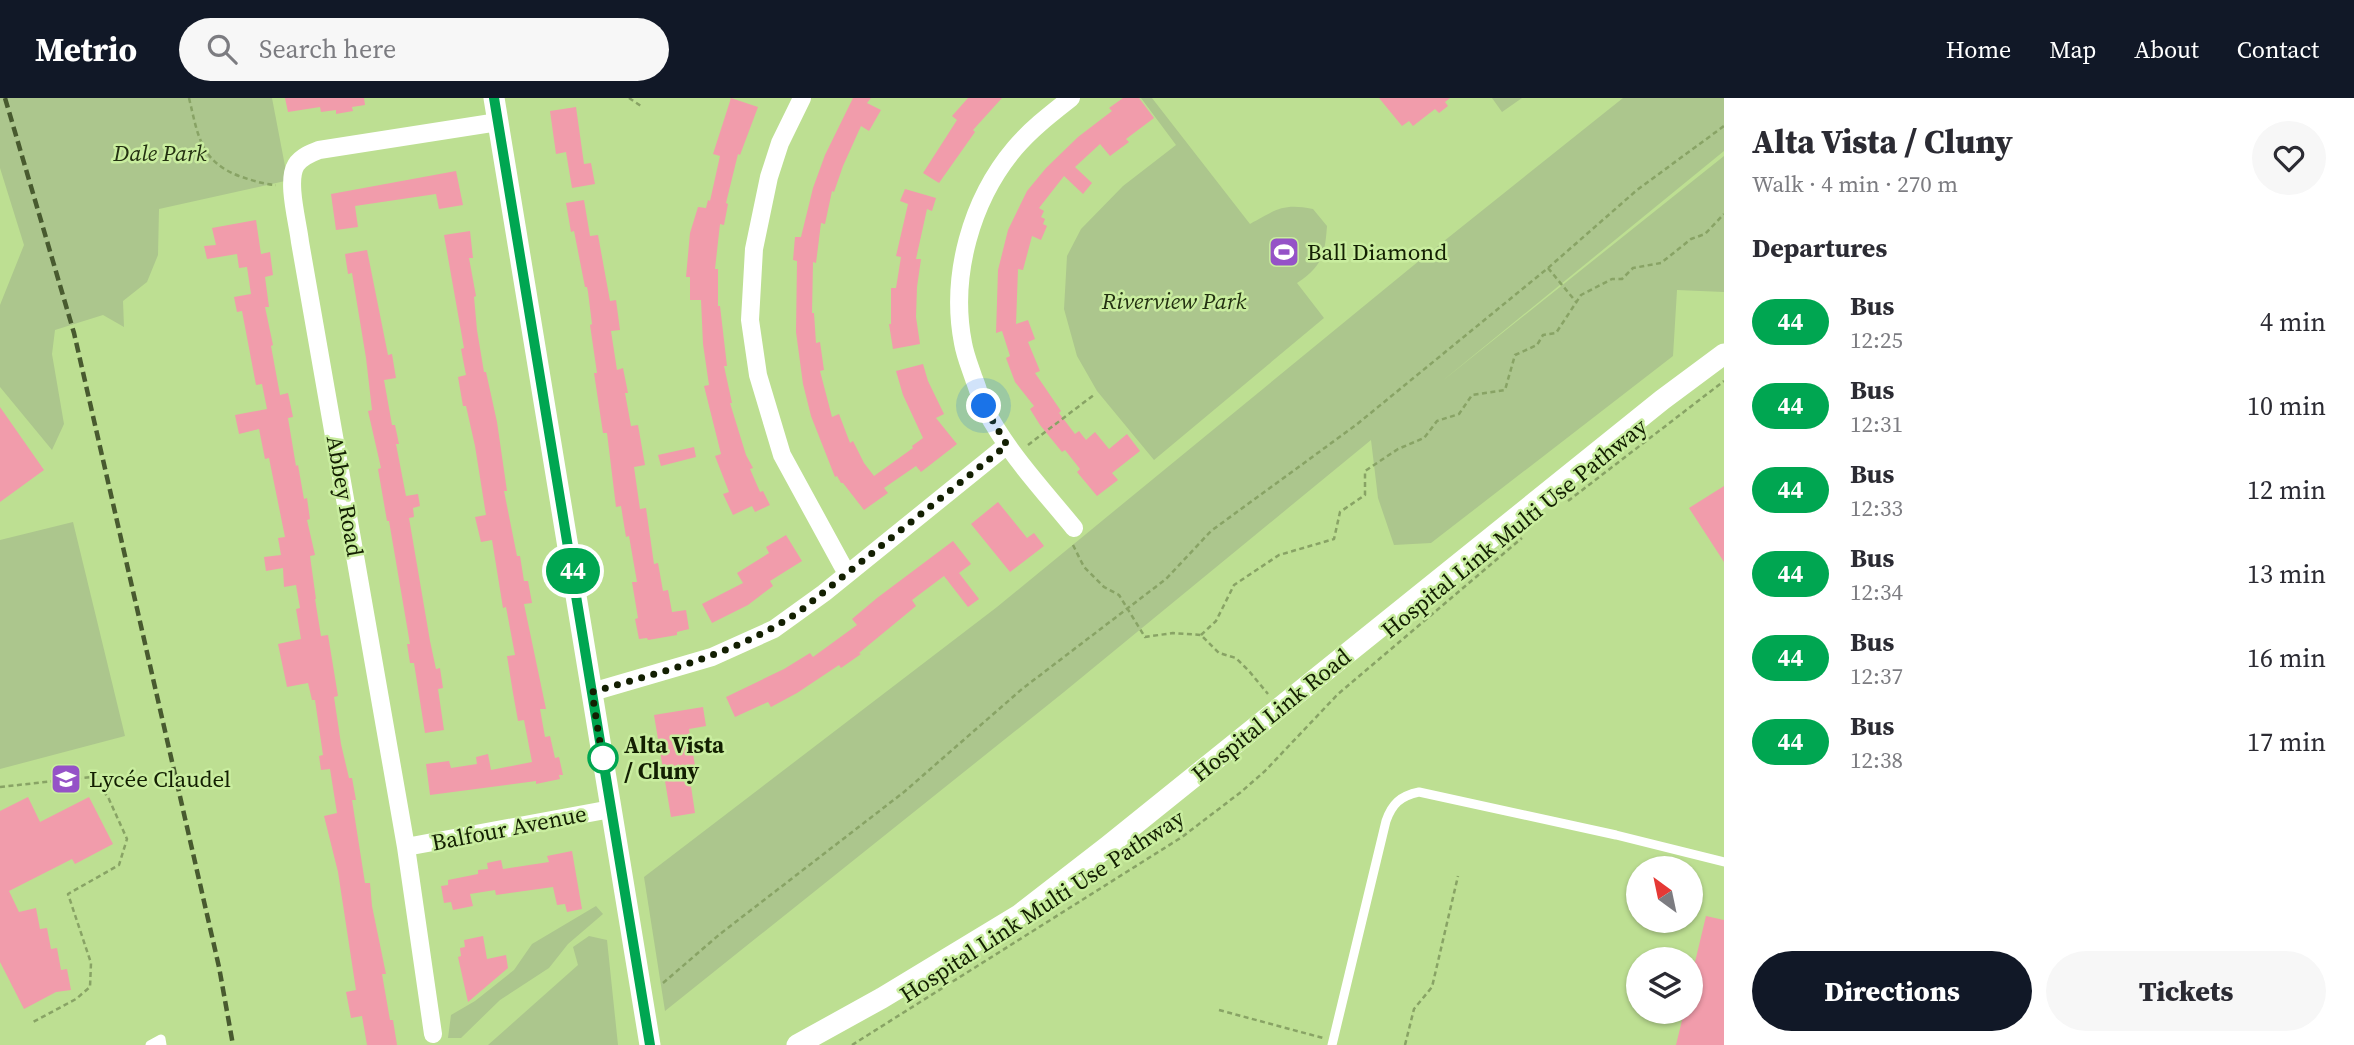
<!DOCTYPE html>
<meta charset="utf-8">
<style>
body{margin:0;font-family:"Source Serif 4",serif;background:#f7f7f7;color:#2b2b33;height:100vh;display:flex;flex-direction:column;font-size:26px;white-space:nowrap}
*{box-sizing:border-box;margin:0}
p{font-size:23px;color:#7c7c81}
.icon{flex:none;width:38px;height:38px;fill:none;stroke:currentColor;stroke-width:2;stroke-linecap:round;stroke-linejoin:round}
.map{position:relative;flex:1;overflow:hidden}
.panel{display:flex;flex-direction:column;background:#fff;width:630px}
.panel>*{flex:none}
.badge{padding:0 14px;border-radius:23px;font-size:24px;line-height:46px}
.needle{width:46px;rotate:327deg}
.fabs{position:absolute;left:1626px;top:758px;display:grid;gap:14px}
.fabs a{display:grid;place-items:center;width:77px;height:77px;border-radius:50%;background:#fff;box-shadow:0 2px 5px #0004;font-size:35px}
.you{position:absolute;width:35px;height:35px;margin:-18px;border:5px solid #fff;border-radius:50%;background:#1a73e8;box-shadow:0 0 0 10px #1a73e833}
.map>.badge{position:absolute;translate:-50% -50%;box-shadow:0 0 0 4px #fff}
h2{padding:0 28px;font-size:26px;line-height:63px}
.round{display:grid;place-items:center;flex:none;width:74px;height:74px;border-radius:37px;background:#f7f7f7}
.summary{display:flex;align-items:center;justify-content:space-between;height:119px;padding:0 28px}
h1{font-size:33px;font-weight:800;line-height:52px}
.button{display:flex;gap:14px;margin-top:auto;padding:14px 28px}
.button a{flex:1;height:80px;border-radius:42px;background:#111827;color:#fff;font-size:28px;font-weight:800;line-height:80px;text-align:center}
.button a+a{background:#f7f7f7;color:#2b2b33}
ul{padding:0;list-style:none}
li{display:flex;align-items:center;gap:21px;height:84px;padding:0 28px}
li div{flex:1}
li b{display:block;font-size:26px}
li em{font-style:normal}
li .badge{min-width:77px;font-weight:700;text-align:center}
header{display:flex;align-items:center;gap:42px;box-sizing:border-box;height:98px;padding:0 35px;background:#111827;color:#fff}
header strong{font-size:33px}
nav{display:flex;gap:38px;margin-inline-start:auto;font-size:24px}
.search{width:490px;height:63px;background:#f7f7f7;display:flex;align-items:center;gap:18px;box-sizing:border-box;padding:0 24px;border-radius:38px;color:#7c7c81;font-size:26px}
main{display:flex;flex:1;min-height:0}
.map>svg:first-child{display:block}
</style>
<header>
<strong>Metrio</strong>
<div class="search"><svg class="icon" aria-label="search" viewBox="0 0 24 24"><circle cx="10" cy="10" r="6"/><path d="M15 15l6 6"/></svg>Search here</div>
<nav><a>Home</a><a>Map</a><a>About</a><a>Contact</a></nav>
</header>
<main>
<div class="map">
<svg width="1724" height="947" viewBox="0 0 1724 947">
<rect width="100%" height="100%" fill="#bddf92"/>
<!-- green -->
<path fill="#acc68d" d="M0 0H272L285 68V83L159 111 158 157 147 184 123 203 124 229 103 217 55 232 52 256 64 326 52 352 0 289V207L24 147 0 70Z
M1141 0H1152L1250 126C1276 112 1282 105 1313 111L1327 128C1325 156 1322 169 1297 185L1324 220 1154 362 1097 293 1077 258 1064 211 1067 158 1081 131 1123 88 1176 47Z
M1492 0H1522L1502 14Z
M1623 0H1724V53L1441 284 1724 58V194L1677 192 1673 258 1431 445 1394 447 1378 400 1371 342 1064 594 665 913 644 779 997 509 1414 167Z
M73 424 125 638 0 671V442Z
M596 808 603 816 568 846 549 870 500 902 461 940H448L451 917 475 903 514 872 532 846Z
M589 838 607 842 618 947H488L578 867 573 849Z"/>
<!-- building -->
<path fill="#f19cab" d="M285 0H364L365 7 352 9 353 13 336 16V12L321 14 320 9 288 14Z
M731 0 758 9 740 57 738 56 726 105 728 106 724 127 720 126 715 171H718V208H720L727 268H724L732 305H730L746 357 753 370 750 371 760 394 763 393 770 407 755 414 752 408 733 417 723 396 729 394 715 358 721 356 704 288 709 287 703 246 701 202H690V179H686L690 135 698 109 706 110 708 102 710 103 720 58 713 56Z
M853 0H871L867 5 881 12 869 33 861 28 843 68 834 94 832 93 825 126 821 125 816 165 813 164 812 215H814L816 245 820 244 824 272 820 273 832 319 839 316 850 345 853 343 864 365 874 378 913 350 912 348 923 340 903 297 896 273 923 266 928 283 944 316 936 320 957 346 921 374 916 368 884 390 888 395 864 412 843 385H841L837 378 835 379 811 318 803 286 796 234 797 163 793 162 795 139H801L813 90 825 57Z
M968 0H1002L973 32 975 34 939 85 923 75 957 22 952 18Z
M1123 0H1139L1154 20 1126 41 1129 44 1110 58 1100 46 1075 69 1092 85 1083 96 1064 78 1039 110 1044 113 1041 119 1045 121 1043 126 1047 128 1041 142 1032 138 1023 172 1018 171 1016 226 1028 222 1035 241 1028 244 1040 273 1035 275 1061 313 1059 315 1075 336 1079 333 1086 342 1095 334 1109 351 1127 336 1140 353 1112 375 1118 382 1097 398 1077 374 1080 371 1065 352 1062 354 1040 327 1030 311 1034 308 1015 284 1006 260 1010 258 1002 233 996 235 998 172 1008 132 1027 93 1046 70 1078 39 1112 13 1109 10Z
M1379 0H1450L1445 4 1448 8 1439 15 1435 11 1413 28 1409 23 1402 28Z
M576 9 584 66 591 65 595 86 572 90 566 54 556 56 550 13Z
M456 73 463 107 439 111 436 96 355 108 358 129 336 132 331 96Z
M905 91 936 100 932 113 927 111 916 161H921L917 189 916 219 920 246 893 251 889 226H891V190H896L901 159 896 158 908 106 900 103Z
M584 102 590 138 598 137 610 203 616 202 620 232 611 233 617 272 623 270 628 295H625L631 328 638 327 645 367 634 369 640 411 646 410 654 466 658 465 663 493 668 492 672 514 686 512 689 531 677 534V537L648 542 647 540 639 541 635 521 638 520 632 484H637L629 438 626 439 621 408 616 409 607 335H603L594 275H597L590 227 592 226 588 194 587 189H585L574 133 571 134 566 105Z
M256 122 261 156 270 154 273 177 265 179 269 209H265L273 247 271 248 280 297 288 295 293 319 288 320 296 368 298 367 304 401 307 400 310 421 307 422 315 457 310 458 316 501H315L321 538 328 537 338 598 334 599 341 646 349 680H352L356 702H352L365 785H370L372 808 386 876H382L390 922H393L397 947H367L362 918 351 920 346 894 356 892 338 774 324 718 337 715 330 671 321 672 319 658 323 657 315 602H312L308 585 287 589 278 546 301 541 296 511 300 510 296 487 284 489 283 470 266 473 264 459 281 457 278 440 285 439 269 360 265 361 259 331 239 336 235 317 267 311 262 286 256 287 242 213 237 214 234 199 251 196 247 169 239 170 237 156 207 161 204 148 216 147 212 130Z
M470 133 473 160H469L476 198 474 199 477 232 484 274H486L497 324 507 393H504L517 458H520L524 483H528L532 505 524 506 546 611H540L545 639 550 638 555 660 559 659 563 677H559L560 681 536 686V683L430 697 426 666 449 663 451 670 477 666 476 659 488 656 491 672 532 664 524 622 518 623 513 595 507 558 515 557 506 509 503 510 492 442 481 444 475 419 486 417 475 348 466 308H463L458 279 466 277 461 251 464 250 444 137Z
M367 152 388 257 392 256 396 280 384 282 392 327H395L399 346H396L406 398 418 396 420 408 413 410 414 419 409 420 430 543 436 571 440 570 443 590 438 591 444 632 425 635 414 565H410L407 546H410L389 423H387L378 371 381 370 368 313 372 312 366 260 352 175 348 176 345 156Z
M0 309 44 372 0 404Z
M694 349 696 359 661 368 658 357Z
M1724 388V464L1689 410Z
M998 404 1027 440 1034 435 1044 448 1010 474 971 426Z
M786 437 802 463 770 483 773 488 748 507 712 525 702 506 743 485 737 475 769 455 766 449Z
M953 443 971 466 959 475 979 501 968 509 944 478 912 502 916 508 859 555 861 556 841 570 839 567 797 595 771 609 768 604 735 619 726 599 784 571 810 555 813 559 857 527 852 521 877 500Z
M703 609 706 628 689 631 696 674 689 675 695 715 671 719 654 617Z
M28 699 40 724 89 699 113 746 75 766 72 761 9 793 19 814 36 810 40 831 47 830 51 851 57 850 61 872 67 871 71 892 56 894 24 911 0 864V713Z
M572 753 582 811 567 814 565 806 557 807 553 789 496 797 495 792 470 796 473 808 453 812 451 804 444 805 441 788 448 787V782L478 776V772L488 771 487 765 501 762 503 771 549 764 547 758Z
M1706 818 1724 822V947H1676L1684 914H1690V885Z
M483 838 487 861 506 857 508 870 468 904 458 859 461 858 460 850 465 849 464 842Z"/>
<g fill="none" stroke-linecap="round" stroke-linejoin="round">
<!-- path -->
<path stroke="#88a365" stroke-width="2.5" stroke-dasharray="5 3.5" stroke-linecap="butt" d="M189 0C198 37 200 63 239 78 251 82 262 86 276 87
M629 0 641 8
M1548 170 1577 205
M1028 347 1095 296
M1568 403 1724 283
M1073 447 1084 469 1104 489 1119 497 1145 539 1173 535 1201 537 1219 555 1236 560 1249 573 1268 596
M1201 537 1216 523 1234 487 1279 457 1334 441 1340 414 1365 397V373L1398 351 1424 340 1437 323 1459 316 1472 297 1505 292 1515 257 1537 247 1543 237 1556 235 1581 197 1612 181H1622L1633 170 1661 165 1691 141 1705 136 1724 116
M0 689 91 679 108 699 127 741 119 767 68 796 91 865 90 889 76 901 33 924
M663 885 720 836 904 694 1022 591 1166 481 1211 433 1356 327 1548 170 1637 92 1724 28
M1219 912 1323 940
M852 947 1182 739 1241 694 1265 673 1338 596 1522 440
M1405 947 1414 911 1432 889 1458 778"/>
<!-- service -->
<path stroke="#fff" stroke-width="9" d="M150 947 161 941 162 947
M1332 947 1386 723C1392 706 1400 698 1419 694L1616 737 1724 764"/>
<!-- minor -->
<path stroke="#fff" stroke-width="18" d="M802 0 780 45 769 79 754 151 750 222 758 277 782 357 847 476
M1071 0C1052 15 1031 31 1015 50 971 102 950 178 963 245 965 257 970 269 974 281 978 290 980 301 985 311 1008 355 1043 392 1074 430
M592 594 712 559 774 531 824 495 1007 347
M406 749 611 711
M433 936 406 749 300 144C298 125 286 83 296 67 301 59 311 55 319 52L498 24"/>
<!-- tertiary -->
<path stroke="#fff" stroke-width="21" d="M494 0 650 947
M797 947 882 900 1019 817 1108 748 1662 302 1724 256"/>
<!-- rail -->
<path stroke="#485a2f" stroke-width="4.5" stroke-dasharray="10 5" stroke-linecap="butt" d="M5 0 74 235 219 869 233 947"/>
</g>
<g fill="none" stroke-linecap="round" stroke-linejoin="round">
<!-- line casing -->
<g stroke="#fff" stroke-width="16">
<path id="line" d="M494 0 650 947"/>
</g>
<!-- line -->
<use href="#line" stroke="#00a651" stroke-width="10"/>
<!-- walk -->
<path stroke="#131f02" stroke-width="7" stroke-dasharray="0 12.6" d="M603 660 604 670 592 594C664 573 737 556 800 513L1007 347 984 308"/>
</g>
<!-- icons -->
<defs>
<g id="stadium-square" transform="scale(1.575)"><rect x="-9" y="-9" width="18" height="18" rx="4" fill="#9552c7" stroke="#c9ed9f"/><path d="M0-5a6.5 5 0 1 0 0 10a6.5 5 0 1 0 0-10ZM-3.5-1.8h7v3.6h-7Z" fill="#fff"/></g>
<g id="school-square" transform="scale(1.575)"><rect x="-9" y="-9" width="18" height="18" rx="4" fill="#9552c7" stroke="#c9ed9f"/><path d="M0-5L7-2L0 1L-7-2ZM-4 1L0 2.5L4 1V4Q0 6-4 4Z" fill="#fff"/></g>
</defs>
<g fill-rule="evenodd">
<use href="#stadium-square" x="1284" y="154"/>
<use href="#school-square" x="66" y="681"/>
</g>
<!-- markers -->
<circle fill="#fff" stroke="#00a651" stroke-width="3.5" cx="603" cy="660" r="14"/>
<g text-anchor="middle" stroke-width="5" stroke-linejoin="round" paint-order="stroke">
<!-- park labels -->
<g font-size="23" font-style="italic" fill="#233011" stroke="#c9ed9f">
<text x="160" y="63">Dale Park</text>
<text x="1174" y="211">Riverview Park</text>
</g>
<!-- poi labels -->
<g font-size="23" fill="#131f02" stroke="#c9ed9f" text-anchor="start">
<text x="1307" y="162">Ball Diamond</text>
<text x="89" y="689">Lycée Claudel</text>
</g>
<!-- street labels -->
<g font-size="23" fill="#131f02" stroke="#c9ed9f">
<text transform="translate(345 398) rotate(80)" y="8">Abbey Road</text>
<text transform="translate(1514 430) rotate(-39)" y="8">Hospital Link Multi Use Pathway</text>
<text transform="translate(1271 617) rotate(-39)" y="8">Hospital Link Road</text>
<text transform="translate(509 730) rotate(-11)" y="8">Balfour Avenue</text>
<text transform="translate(1042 808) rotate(-33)" y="8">Hospital Link Multi Use Pathway</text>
</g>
<!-- stop labels -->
<g font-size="23" font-weight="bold" fill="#131f02" stroke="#c9ed9f" text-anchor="start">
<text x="624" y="655">Alta Vista<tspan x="624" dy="26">/ Cluny</tspan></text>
</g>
</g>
</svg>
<div class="fabs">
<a><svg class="needle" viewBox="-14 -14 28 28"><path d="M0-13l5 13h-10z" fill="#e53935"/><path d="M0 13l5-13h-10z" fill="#7c7c81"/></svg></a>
<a><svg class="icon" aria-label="layers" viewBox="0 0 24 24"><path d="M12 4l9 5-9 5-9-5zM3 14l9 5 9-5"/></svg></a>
</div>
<div class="you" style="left:984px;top:308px"></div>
<b class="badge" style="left:573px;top:473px;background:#00a651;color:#fff">44</b>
</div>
<section class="panel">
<div class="summary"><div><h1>Alta Vista / Cluny</h1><p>Walk · 4 min · 270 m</p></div><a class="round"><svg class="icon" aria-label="heart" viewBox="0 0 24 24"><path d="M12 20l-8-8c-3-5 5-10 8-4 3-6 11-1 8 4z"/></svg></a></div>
<h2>Departures</h2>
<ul>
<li><span class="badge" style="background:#00a651;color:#fff">44</span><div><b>Bus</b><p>12:25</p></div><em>4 min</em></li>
<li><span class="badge" style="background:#00a651;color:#fff">44</span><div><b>Bus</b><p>12:31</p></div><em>10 min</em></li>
<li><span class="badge" style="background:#00a651;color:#fff">44</span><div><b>Bus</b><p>12:33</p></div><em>12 min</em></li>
<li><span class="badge" style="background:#00a651;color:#fff">44</span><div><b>Bus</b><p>12:34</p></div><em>13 min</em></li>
<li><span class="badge" style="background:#00a651;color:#fff">44</span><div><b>Bus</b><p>12:37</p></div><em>16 min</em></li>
<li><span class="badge" style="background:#00a651;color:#fff">44</span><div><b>Bus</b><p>12:38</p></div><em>17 min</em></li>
</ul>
<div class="button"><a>Directions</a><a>Tickets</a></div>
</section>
</main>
